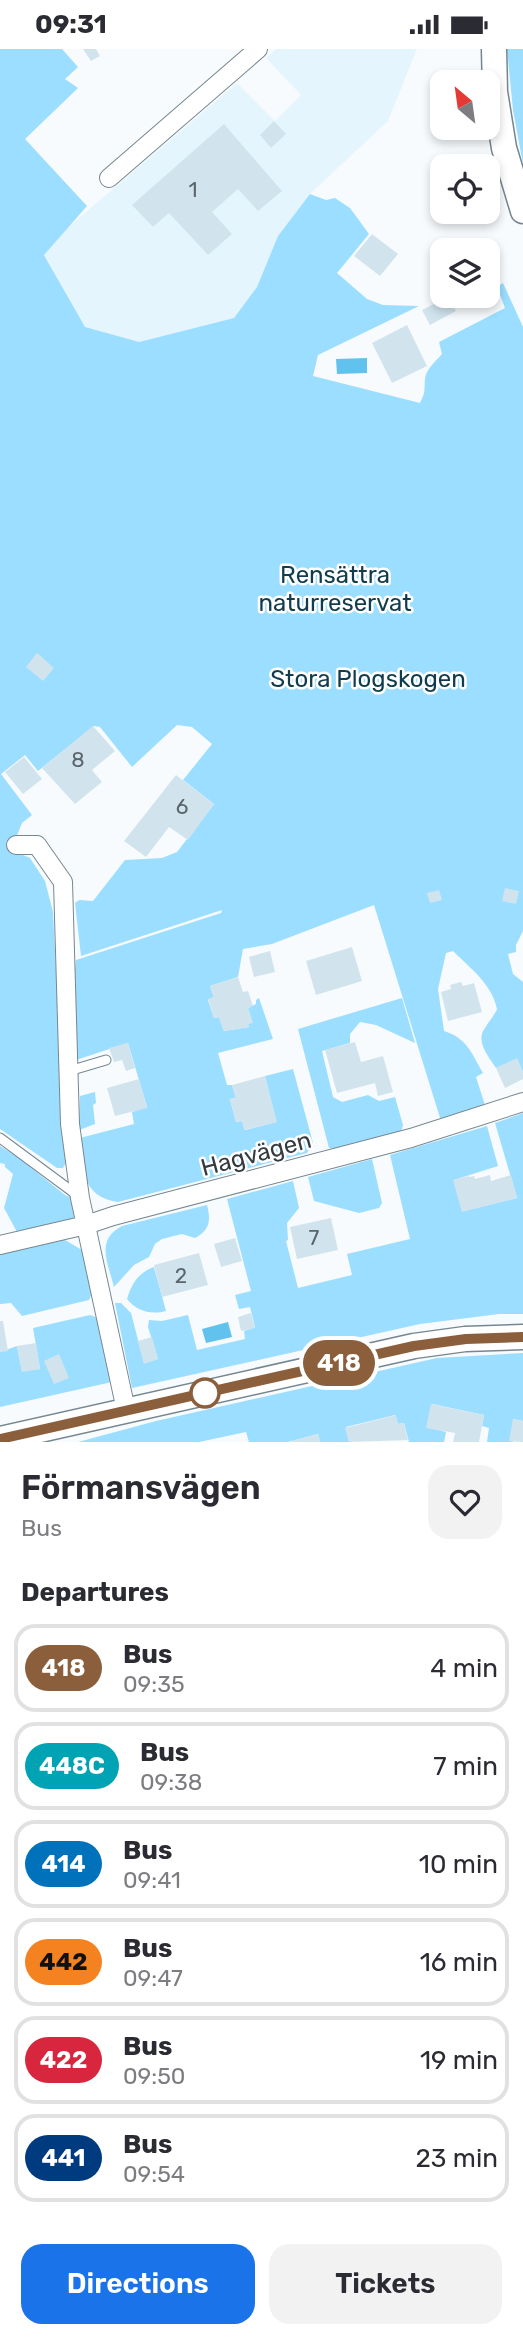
<!DOCTYPE html>
<meta charset="utf-8">
<style>
body{margin:0;font-family:Rubik,sans-serif;background:#f2f2f3;color:#2b2b33;height:100vh;display:flex;flex-direction:column;font-size:26px;white-space:nowrap}
*{box-sizing:border-box;margin:0}
p{font-size:23px;color:#7c7c81}
.icon{flex:none;width:38px;height:38px;fill:none;stroke:currentColor;stroke-width:2;stroke-linecap:round;stroke-linejoin:round}
.map{position:relative;height:1393px;overflow:hidden}
.sheet{display:flex;flex-direction:column;background:#fff;flex:1}
.sheet>*{flex:none}
.badge{padding:0 14px;border-radius:23px;font-size:24px;line-height:46px}
.needle{width:46px;rotate:331deg}
.fabs{position:absolute;left:430px;top:21px;display:grid;gap:14px}
.fabs a{display:grid;place-items:center;width:70px;height:70px;border-radius:14px;background:#fff;box-shadow:0 4px 10px #0003;font-size:35px}
.map>.badge{position:absolute;translate:-50% -50%;box-shadow:0 0 0 4px #fff}
h2{padding:0 21px;font-size:26px;line-height:63px}
.round{display:grid;place-items:center;flex:none;width:74px;height:74px;border-radius:21px;background:#f2f2f3}
.summary{display:flex;align-items:center;justify-content:space-between;height:119px;padding:0 21px}
h1{font-size:33px;font-weight:600;line-height:52px}
.cta{display:flex;gap:14px;margin-top:auto;padding:14px 21px}
.cta a{flex:1;height:80px;border-radius:21px;background:#1a73e8;color:#fff;font-size:28px;font-weight:600;line-height:80px;text-align:center}
.cta a+a{background:#f2f2f3;color:#2b2b33}
ul{padding:0;list-style:none}
li{display:flex;align-items:center;gap:21px;height:88px;margin:0 14px 10px;padding:0 7px;border:4px solid #e1e1e2;border-radius:21px}
li div{flex:1}
li b{display:block;font-size:26px}
li em{font-style:normal}
li .badge{min-width:77px;font-weight:700;text-align:center}
.status{display:flex;justify-content:space-between;align-items:center;height:49px;padding:0 35px;background:#fff;direction:ltr}
.status svg{height:19px;fill:currentColor}
.map>svg:first-child{display:block}
</style>
<div class="status"><b>09:31</b><svg viewBox="0 0 49 12"><path d="M0 12V9h3v3zM5 12V6h3v6zM10 12V3h3v9zM15 12V0h3v12zM26 1h20v11H26zM47 4h2v5h-2z"/></svg></div>
<div class="map">
<svg width="523" height="1393" viewBox="0 0 523 1393">
<rect width="100%" height="100%" fill="#f7fbfd"/>
<!-- built -->
<path fill="#e5f5fe" d="M276 0H417L388 72 310 145 278 187 257 238 234 269 98 303 43 203 66 180 237 34 275 72 301 46 266 9Z"/>
<!-- green -->
<path fill="#9cdeff" d="M0 0H62L78 18 65 30 78 39 25 90 87 157 44 206 85 278 139 293 234 269 257 238 278 187 310 145 326 151 335 149 350 159 369 185 337 224 367 250 383 256 419 257 318 306 313 327 420 354C426 342 424 342 425 330 426 320 436 312 442 305L439 293 505 259 497 238 503 234 523 278V882L516 896V903L508 905 513 925 523 933V1023L517 1010 496 1019C488 1007 475 992 485 979 489 972 494 967 497 960 492 935 470 919 453 902L446 904 438 940 444 982C467 989 472 1005 483 1024L476 1028 485 1056 441 1072 374 856 272 895 243 900 238 928 210 937 214 948 208 951 214 969 219 968 224 982 249 978 248 975 252 973 248 959 256 955V951L259 949 273 990 218 1004 227 1036H232L236 1049 230 1050 236 1073 242 1072 245 1081 276 1073 265 1027 293 1020 313 1094 307 1104 118 1153C81 1148 83 1119 80 1089L134 1075 132 1063 147 1058 128 994 76 1011 72 946 76 911 221 864 222 861 81 907 75 854 79 851 93 852 125 811 162 809 177 803 214 755 183 731 212 695 192 678 177 676 132 718 100 678 94 677 38 722 25 706 1 725 32 766 22 774 11 801 30 809 45 832 53 863 66 1114 63 1119H57L0 1080Z
M507 0H523V115L513 61Z
M402 949 415 994 376 976 360 973 350 985V994L322 1002 333 1048 342 1053 368 1046 379 1052 395 1048 403 1076 401 1083 340 1100 329 1099 298 980Z
M95 1043 96 1054 93 1056 95 1075 79 1081 80 1047Z
M523 1064V1265H499L420 1275 132 1339 115 1254H121L131 1264 144 1314 158 1310 148 1278 149 1271 162 1272 188 1266 197 1301 245 1290 244 1282 255 1278 250 1258 239 1260 235 1246 251 1242 227 1150 293 1132 299 1159 287 1174 288 1191 286 1192 298 1239 352 1226 347 1205 410 1190 390 1106 487 1077 498 1117 454 1131 462 1162 517 1149 495 1074Z
M0 1097 19 1109 65 1146 70 1148 77 1162 74 1172 17 1183 4 1159 13 1125 5 1118V1115L0 1114Z
M372 1110 382 1154 379 1159 359 1164 314 1152 308 1128Z
M207 1156C211 1171 210 1181 195 1189L182 1185 162 1190 155 1195 149 1208 134 1216 114 1238C108 1214 95 1191 122 1177Z
M56 1190 65 1191 82 1201 93 1242 89 1251 22 1267 11 1254 0 1255V1204Z
M154 1218 166 1262C150 1266 137 1262 127 1250 132 1234 138 1224 154 1218Z
M90 1266 98 1269 112 1333 0 1358V1303L17 1297 22 1322 40 1320 33 1279Z
M523 1304V1372L513 1370V1393H487L489 1379 482 1377 484 1366 432 1355 427 1378 446 1383 444 1393H409L404 1374 398 1375 395 1366 346 1378 349 1393H320L318 1385 288 1393H249L246 1383 199 1393H78L156 1372 437 1309Z"/>
<!-- water -->
<path fill="#61c2ee" d="M367 309V324L337 325 336 310Z
M228 1273 232 1288 206 1294 202 1280Z"/>
<!-- building -->
<path fill="#d1e4ee" d="M83 0H96L100 7 91 12Z
M274 72 286 85 271 99 260 86Z
M224 75 282 142 258 162 238 140 212 163 232 185 208 206 169 164 153 178 132 156Z
M372 185 398 205 380 227 354 207Z
M448 248 456 262 430 276 422 261Z
M407 276 427 317 392 334 372 294Z
M37 604 54 619 43 632 26 618Z
M93 677 115 702 92 721 102 733 75 755 42 719Z
M24 708 42 730 23 745 5 723Z
M176 726 214 755 188 791 169 778 146 808 124 792Z
M505 839 519 842 516 855 502 852Z
M439 841 442 851 430 854 427 844Z
M352 898 362 932 316 946 306 912Z
M270 902 275 923 254 928 249 908Z
M238 928 243 943 248 942 253 957 248 959 253 974 248 975 249 978 224 982 219 968 214 969 208 950 214 948 210 937Z
M461 933 463 937 474 934 482 963 448 972 441 943 451 940 450 936Z
M355 993 361 1013 383 1007 393 1043 378 1047 375 1034 337 1044 325 1001Z
M128 994 135 1019 126 1022 122 1011 114 1013 109 999Z
M517 1009 523 1023V1030L505 1039 496 1019Z
M265 1027 277 1073 244 1081 242 1072 236 1073 230 1050 236 1049 232 1036Z
M139 1030 147 1059 115 1067 107 1039Z
M490 1126 491 1132 511 1126 517 1149 462 1163 453 1131 469 1127 470 1128 474 1127 475 1130Z
M331 1169 338 1201 297 1210 290 1178Z
M235 1189 242 1212 221 1218 214 1195Z
M199 1204 208 1236 162 1248 154 1216Z
M251 1264 255 1279 241 1282 238 1268Z
M0 1272H3L8 1302 0 1303Z
M152 1288 158 1310 144 1315 138 1292Z
M36 1294 40 1320 22 1323 17 1297Z
M59 1305 69 1329 54 1335 44 1312Z
M431 1355 484 1366 479 1393H453L455 1384 426 1379Z
M396 1366 398 1375 404 1374 408 1391 349 1393 345 1379Z
M513 1370 523 1372V1393L509 1392Z
M318 1385 320 1393H292V1392Z"/>
<g fill="none" stroke-linecap="round" stroke-linejoin="round">
<!-- lane casing -->
<g stroke="#768790" stroke-width="11">
<path id="lane" d="M69 1022 106 1011
M0 1089 77 1146"/>
</g>
<!-- street casing -->
<g stroke="#768790" stroke-width="20">
<path id="street" d="M109 129 258 0
M16 796H37L63 833 70 1075 80 1149 126 1361
M0 1196 86 1176 113 1167 411 1089 523 1053"/>
</g>
<!-- secondary casing -->
<g stroke="#768790" stroke-width="27">
<path id="secondary" d="M494 0 495 43 504 99 523 162
M0 1390 414 1297 465 1290 523 1288"/>
</g>
<!-- lane -->
<use href="#lane" stroke="#fff" stroke-width="9"/>
<!-- street -->
<use href="#street" stroke="#fff" stroke-width="18"/>
<!-- secondary -->
<use href="#secondary" stroke="#fff" stroke-width="24"/>
</g>
<g fill="none" stroke-linecap="round" stroke-linejoin="round">
<!-- line casing -->
<g stroke="#fff" stroke-width="16">
<path id="line" d="M0 1390 414 1297 466 1290 523 1288"/>
</g>
<!-- line -->
<use href="#line" stroke="#8b5e3c" stroke-width="10"/>
</g>
<!-- markers -->
<circle fill="#fff" stroke="#8b5e3c" stroke-width="3.5" cx="205" cy="1344" r="14"/>
<g text-anchor="middle" stroke-width="5" stroke-linejoin="round" paint-order="stroke">
<!-- number labels -->
<g font-size="21" fill="#5b656b">
<text x="193" y="148">1</text>
<text x="78" y="718">8</text>
<text x="182" y="765">6</text>
<text x="314" y="1196">7</text>
<text x="181" y="1234">2</text>
</g>
<!-- park labels -->
<g font-size="24" fill="#113c4e" stroke="#fff">
<text x="335" y="534">Rensättra<tspan x="335" dy="28">naturreservat</tspan></text>
<text x="368" y="638">Stora Plogskogen</text>
</g>
<!-- street labels -->
<g font-size="24" fill="#343b3f" stroke="#fff">
<text transform="translate(256 1105) rotate(-15)" y="8">Hagvägen</text>
</g>
</g>
</svg>
<div class="fabs">
<a><svg class="needle" viewBox="-14 -14 28 28"><path d="M0-13l5 13h-10z" fill="#e53935"/><path d="M0 13l5-13h-10z" fill="#7c7c81"/></svg></a>
<a><svg class="icon" aria-label="locate" viewBox="0 0 24 24"><circle cx="12" cy="12" r="6"/><path d="M12 2v4M12 18v4M2 12h4M18 12h4"/></svg></a>
<a><svg class="icon" aria-label="layers" viewBox="0 0 24 24"><path d="M12 4l9 5-9 5-9-5zM3 14l9 5 9-5"/></svg></a>
</div>
<b class="badge" style="left:339px;top:1314px;background:#8b5e3c;color:#fff">418</b>
</div>
<section class="sheet">
<div class="summary"><div><h1>Förmansvägen</h1><p>Bus</p></div><a class="round"><svg class="icon" aria-label="heart" viewBox="0 0 24 24"><path d="M12 20l-8-8c-3-5 5-10 8-4 3-6 11-1 8 4z"/></svg></a></div>
<h2>Departures</h2>
<ul>
<li><span class="badge" style="background:#8b5e3c;color:#fff">418</span><div><b>Bus</b><p>09:35</p></div><em>4 min</em></li>
<li><span class="badge" style="background:#00a3b4;color:#fff">448C</span><div><b>Bus</b><p>09:38</p></div><em>7 min</em></li>
<li><span class="badge" style="background:#0072bc;color:#fff">414</span><div><b>Bus</b><p>09:41</p></div><em>10 min</em></li>
<li><span class="badge" style="background:#f58220;color:#111">442</span><div><b>Bus</b><p>09:47</p></div><em>16 min</em></li>
<li><span class="badge" style="background:#d7263d;color:#fff">422</span><div><b>Bus</b><p>09:50</p></div><em>19 min</em></li>
<li><span class="badge" style="background:#003b80;color:#fff">441</span><div><b>Bus</b><p>09:54</p></div><em>23 min</em></li>
</ul>
<div class="cta"><a>Directions</a><a>Tickets</a></div>
</section>
